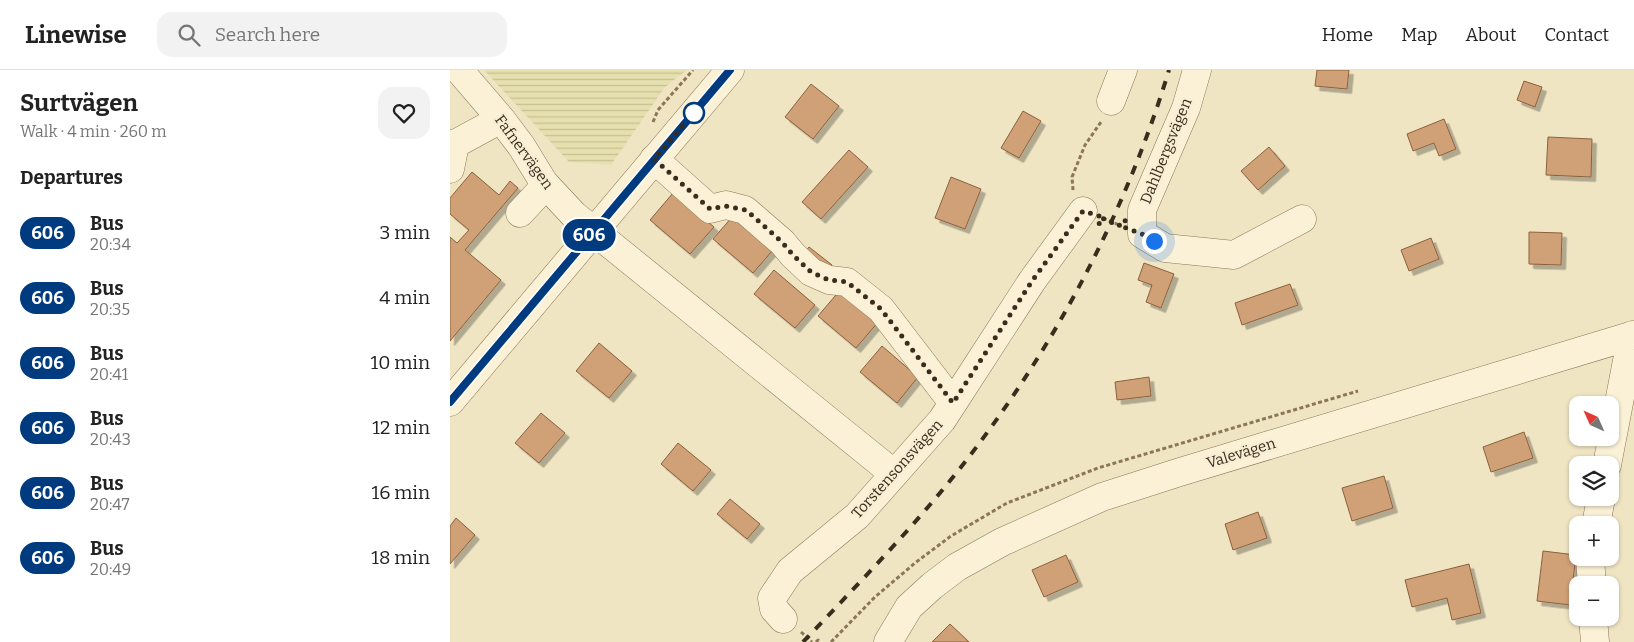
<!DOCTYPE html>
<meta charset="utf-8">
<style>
body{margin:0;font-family:Bitter,serif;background:#f2f2f2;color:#222;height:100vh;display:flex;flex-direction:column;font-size:19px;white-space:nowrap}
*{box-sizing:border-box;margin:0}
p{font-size:16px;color:#767676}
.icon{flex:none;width:28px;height:28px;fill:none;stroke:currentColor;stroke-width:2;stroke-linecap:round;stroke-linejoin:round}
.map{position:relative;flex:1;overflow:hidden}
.panel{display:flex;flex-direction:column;background:#fff;width:450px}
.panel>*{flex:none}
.badge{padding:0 10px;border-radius:16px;font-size:18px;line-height:32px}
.needle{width:32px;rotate:315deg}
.tools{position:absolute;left:1119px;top:326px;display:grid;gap:10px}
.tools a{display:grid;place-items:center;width:50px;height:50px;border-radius:10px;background:#fff;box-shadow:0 1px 4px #0004;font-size:25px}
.you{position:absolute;width:25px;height:25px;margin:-12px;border:4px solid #fff;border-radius:50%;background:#1a73e8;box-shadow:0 0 0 8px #1a73e833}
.map>.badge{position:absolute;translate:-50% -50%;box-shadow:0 0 0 2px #fff}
h2{padding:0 20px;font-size:19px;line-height:45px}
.round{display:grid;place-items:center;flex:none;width:52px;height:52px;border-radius:15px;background:#f2f2f2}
.overview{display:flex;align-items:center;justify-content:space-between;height:85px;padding:0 20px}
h1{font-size:24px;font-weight:700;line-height:38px}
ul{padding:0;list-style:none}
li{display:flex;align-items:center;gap:15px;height:65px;padding:0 20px}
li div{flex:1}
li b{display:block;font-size:19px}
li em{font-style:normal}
li .badge{min-width:55px;font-weight:700;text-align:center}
header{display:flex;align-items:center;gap:30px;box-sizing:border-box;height:70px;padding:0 25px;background:#fff;border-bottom:1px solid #e0e0e0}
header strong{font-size:24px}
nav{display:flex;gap:28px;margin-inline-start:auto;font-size:18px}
.search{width:350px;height:45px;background:#f2f2f2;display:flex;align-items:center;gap:12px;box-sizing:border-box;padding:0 18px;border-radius:15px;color:#767676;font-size:19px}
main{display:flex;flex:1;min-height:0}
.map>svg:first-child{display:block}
</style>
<header>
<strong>Linewise</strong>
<div class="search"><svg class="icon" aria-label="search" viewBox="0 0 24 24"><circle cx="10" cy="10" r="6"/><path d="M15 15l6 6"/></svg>Search here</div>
<nav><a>Home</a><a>Map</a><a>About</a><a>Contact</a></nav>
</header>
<main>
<section class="panel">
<div class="overview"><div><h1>Surtvägen</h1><p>Walk · 4 min · 260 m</p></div><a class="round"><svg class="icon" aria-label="heart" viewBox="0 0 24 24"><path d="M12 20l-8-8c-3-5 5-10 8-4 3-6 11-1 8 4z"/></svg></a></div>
<h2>Departures</h2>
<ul>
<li><span class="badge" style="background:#003b80;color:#fff">606</span><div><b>Bus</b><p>20:34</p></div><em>3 min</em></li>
<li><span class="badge" style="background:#003b80;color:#fff">606</span><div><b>Bus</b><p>20:35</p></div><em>4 min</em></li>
<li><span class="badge" style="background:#003b80;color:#fff">606</span><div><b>Bus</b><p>20:41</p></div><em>10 min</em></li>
<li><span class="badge" style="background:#003b80;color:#fff">606</span><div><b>Bus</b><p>20:43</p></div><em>12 min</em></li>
<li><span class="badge" style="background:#003b80;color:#fff">606</span><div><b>Bus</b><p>20:47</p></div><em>16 min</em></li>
<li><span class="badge" style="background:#003b80;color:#fff">606</span><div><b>Bus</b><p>20:49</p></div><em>18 min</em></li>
</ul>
</section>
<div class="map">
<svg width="1184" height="572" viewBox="0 0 1184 572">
<defs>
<pattern id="farmland-rules" width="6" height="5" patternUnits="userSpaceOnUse" patternTransform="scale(1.25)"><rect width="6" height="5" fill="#e6e0af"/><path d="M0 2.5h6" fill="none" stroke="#c6c096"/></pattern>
<filter id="shadow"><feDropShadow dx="4.5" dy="4.5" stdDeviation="0" flood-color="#0004"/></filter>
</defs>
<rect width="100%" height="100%" fill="#f0e5c3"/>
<!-- farmland -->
<path fill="url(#farmland-rules)" d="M34 0H237L215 17 161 95 119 92Z"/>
<!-- building -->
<path fill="#d0a077" stroke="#8c603d" filter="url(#shadow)" d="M867 0H899L897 19 865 16Z
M1074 11 1092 17 1085 37 1067 30Z
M361 14 389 36 363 69 335 47Z
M573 41 591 51 569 88 551 78Z
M994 49 1006 79 989 86 984 73 963 81 957 64Z
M1098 67 1142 69 1141 107 1096 105Z
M819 77 835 96 808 120 791 101Z
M399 80 418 97 371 149 352 132Z
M22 102 49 125 60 111 68 118 15 180 51 210 0 271V167L7 173 19 160 0 144V128Z
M501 107 531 119 515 159 485 148Z
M223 123 264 157 240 184 200 150Z
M289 139 329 173 303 203 263 169Z
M1079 162 1112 163 1111 195 1079 194Z
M981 168 989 189 959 201 951 180Z
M359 177 382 195 375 204 352 186Z
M694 193 724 204 711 238 696 232 702 215 688 210Z
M324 200 365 235 345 258 304 224Z
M840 214 848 235 792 255 785 233Z
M391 219 429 251 406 278 368 246Z
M149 273 182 301 159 328 126 301Z
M432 276 468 307 447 333 410 302Z
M699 307 701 326 667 330 665 312Z
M91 343 115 363 89 393 65 373Z
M1074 362 1083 388 1041 402 1033 377Z
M228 373 261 400 243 421 211 394Z
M934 406 943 438 902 451 892 418Z
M280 429 310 454 297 469 267 444Z
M808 442 817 468 783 480 775 454Z
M6 448 25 465 0 494V456Z
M1093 481 1126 485 1120 535 1087 531Z
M616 485 628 512 594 527 582 500Z
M1019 494 1031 543 1002 550 997 528 962 537 955 510Z
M500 554 519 572H482Z"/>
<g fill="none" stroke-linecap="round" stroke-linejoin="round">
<!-- minor casing -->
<g stroke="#8b7658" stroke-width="29">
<path id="minor" d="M9 0 51 49 72 77 94 113 124 145 443 403
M747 0 736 38 692 140V164L715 178 784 185 852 149
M661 31 673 0
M0 74H5L51 49
M204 89 260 139 276 135 295 140 332 172 343 185 361 202 379 210 397 212 431 239 503 333
M0 99 5 74
M70 143 96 115
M0 332 280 0
M1157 395 1182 265
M1146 455 1151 428
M1140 488 1142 515
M1143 548 1145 572
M333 549 324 539 322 528 340 501 407 446 492 350 582 211 633 141
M438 572 459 537 482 516 507 497 552 472 652 427 730 402 1184 265"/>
</g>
<!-- path -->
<path stroke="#8b7658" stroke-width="3" stroke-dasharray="4 2.5" stroke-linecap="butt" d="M203 52 208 40 243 0
M623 120 622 107 635 75 651 52
M653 148 669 155
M351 562 362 572
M366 572 368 570 370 572
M381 572 425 527 465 493 501 466 557 433 648 398 908 321"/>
<!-- minor -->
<use href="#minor" stroke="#faf1d6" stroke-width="28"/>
<!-- rail -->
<path stroke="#3a2d1d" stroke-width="4" stroke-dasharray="9 9" stroke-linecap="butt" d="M353 572C408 514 465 456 515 392 606 275 676 142 719 0"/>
</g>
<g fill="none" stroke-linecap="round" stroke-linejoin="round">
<!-- line casing -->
<g stroke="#fff" stroke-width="11">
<path id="line" d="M0 332 280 0"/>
</g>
<!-- line -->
<use href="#line" stroke="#003b80" stroke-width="8"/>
<!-- walk -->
<path stroke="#3a2d1d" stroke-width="5" stroke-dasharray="0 9" d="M244 43 204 89 260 139 276 136 296 140 332 172 343 185 361 202 379 210 397 212 431 239 503 333 582 211 633 141 649 146 647 152 650 154 652 148 669 156 672 150 676 151 674 157 692 164 704 171"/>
</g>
<!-- markers -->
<circle fill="#fff" stroke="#003b80" stroke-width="2.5" cx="244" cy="43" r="10"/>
<g text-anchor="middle" stroke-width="4.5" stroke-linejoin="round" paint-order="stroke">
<!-- street labels -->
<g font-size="15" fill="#3a2d1d" stroke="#f7eed3">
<text transform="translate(716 81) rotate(-68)" y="5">Dahlbergsvägen</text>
<text transform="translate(74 82) rotate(54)" y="5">Fafnervägen</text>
<text transform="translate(791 383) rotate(-17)" y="5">Valevägen</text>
<text transform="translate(447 399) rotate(-48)" y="5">Torstensonsvägen</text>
</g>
</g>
</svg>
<div class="tools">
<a><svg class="needle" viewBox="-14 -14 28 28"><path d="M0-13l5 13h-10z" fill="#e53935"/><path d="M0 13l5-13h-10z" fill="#767676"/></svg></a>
<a><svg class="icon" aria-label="layers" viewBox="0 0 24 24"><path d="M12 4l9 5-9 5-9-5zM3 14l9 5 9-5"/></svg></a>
<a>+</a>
<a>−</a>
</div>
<div class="you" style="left:704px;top:171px"></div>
<b class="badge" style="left:139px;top:165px;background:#003b80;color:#fff">606</b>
</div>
</main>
